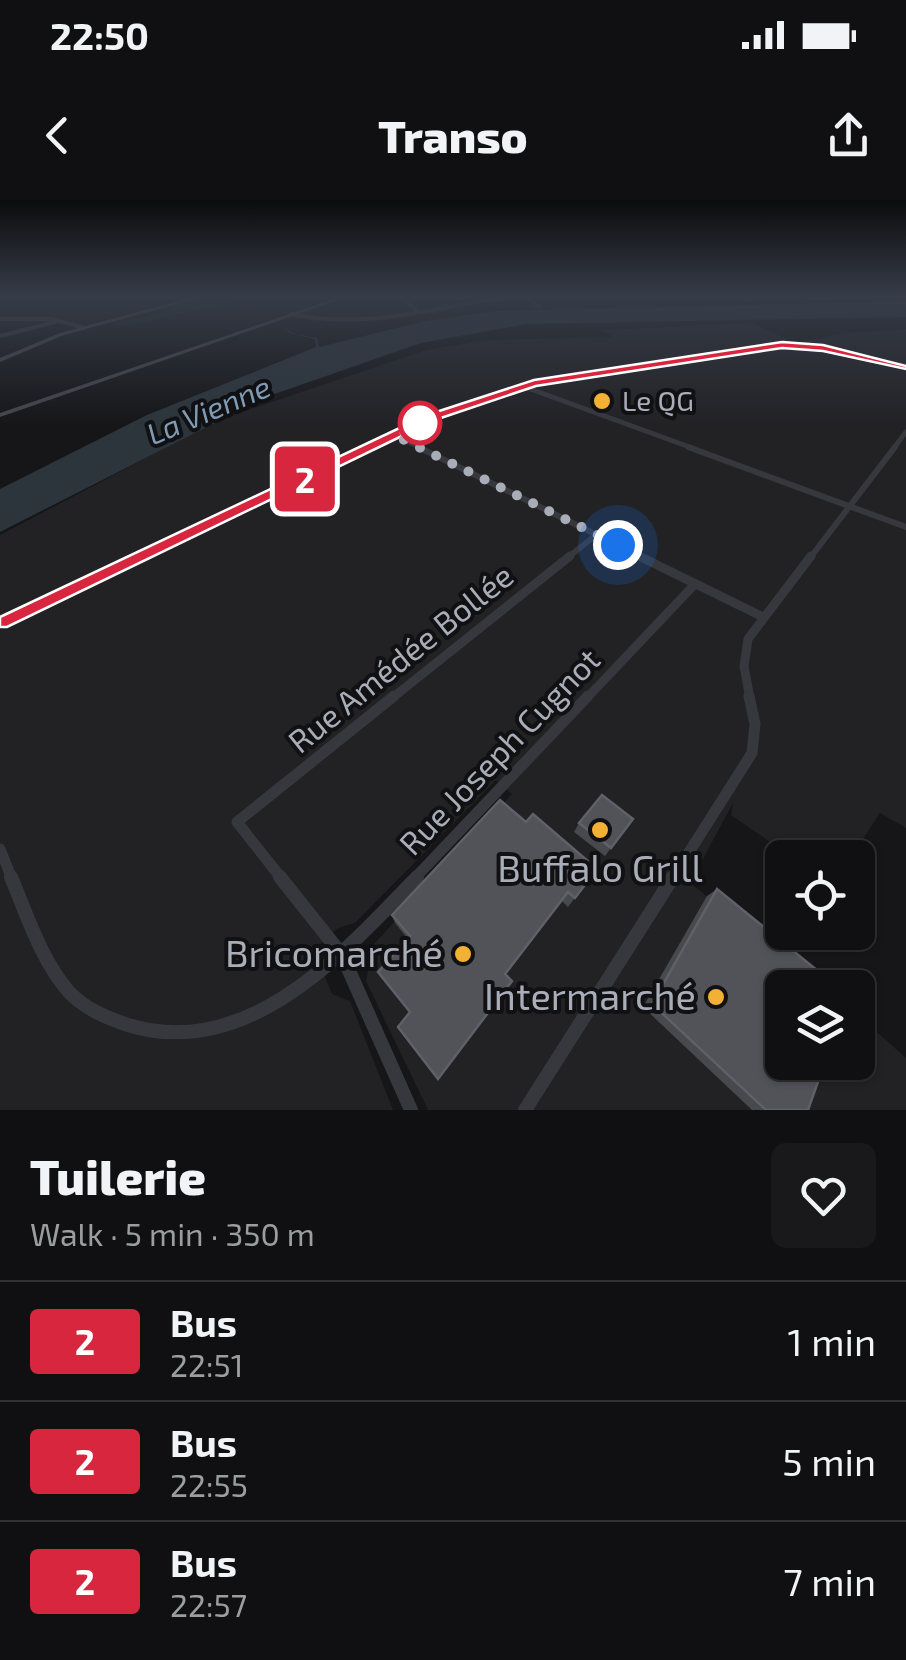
<!DOCTYPE html>
<meta charset="utf-8">
<style>
body{margin:0;font-family:"Exo 2",sans-serif;background:#19191b;color:#f1f3f6;height:100vh;display:flex;flex-direction:column;font-size:38px;white-space:nowrap}
*{box-sizing:border-box;margin:0}
p{font-size:32px;color:#9c9d9f}
.icon{flex:none;width:55px;height:55px;fill:none;stroke:currentColor;stroke-width:2;stroke-linecap:round;stroke-linejoin:round}
.map{position:relative;height:910px;overflow:hidden}
.panel{display:flex;flex-direction:column;background:#101012;flex:1}
.panel>*{flex:none}
.badge{padding:0 20px;border-radius:8px;font-size:35px;line-height:65px}
.tools{position:absolute;left:765px;top:640px;display:grid;gap:20px}
.tools a{display:grid;place-items:center;width:110px;height:110px;border-radius:15px;background:#101012;box-shadow:0 2px 8px #0004,0 0 0 2px #303032;font-size:50px}
.you{position:absolute;width:50px;height:50px;margin:-25px;border:8px solid #fff;border-radius:50%;background:#1a73e8;box-shadow:0 0 0 15px #1a73e833}
.map>.badge{position:absolute;translate:-50% -50%;box-shadow:0 0 0 5px #fff}
.round{display:grid;place-items:center;flex:none;width:105px;height:105px;border-radius:15px;background:#19191b}
.overview{display:flex;align-items:center;justify-content:space-between;height:170px;padding:0 30px}
h1{font-size:48px;font-weight:800;line-height:75px}
ul{padding:0;list-style:none}
li{display:flex;align-items:center;gap:30px;height:120px;padding:0 30px;border-top:2px solid #303032}
li div{flex:1}
li b{display:block;font-size:38px}
li em{font-style:normal}
li .badge{min-width:110px;font-weight:700;text-align:center}
.status{display:flex;justify-content:space-between;align-items:center;height:70px;padding:0 50px;background:#101012;direction:ltr}
.status svg{height:28px;fill:currentColor}
header{display:flex;justify-content:space-between;align-items:center;height:130px;padding:0 30px;background:#101012;font-size:45px;font-weight:800}
.map>svg:first-child{display:block}
</style>
<div class="status"><b>22:50</b><svg viewBox="0 0 49 12"><path d="M0 12V9h3v3zM5 12V6h3v6zM10 12V3h3v9zM15 12V0h3v12zM26 1h20v11H26zM47 4h2v5h-2z"/></svg></div>
<header><svg class="icon" aria-label="back" viewBox="0 0 24 24"><path d="M15 5l-7 7 7 7"/></svg>Transo<svg class="icon" aria-label="share" viewBox="0 0 24 24"><path d="M12 15V3M7 8l5-5 5 5M5 13v7h14v-7"/></svg></header>
<div class="map">
<svg width="906" height="910" viewBox="0 0 906 910">
<rect width="100%" height="100%" fill="#161618"/>
<!-- built -->
<path fill="#222225" d="M753 123 794 143 845 133 906 129V628L880 613 851 657H792L731 615 733 603 690 683 823 787 782 788V862H858V815L906 858V910H428L366 781 374 744 512 594 496 580 355 723 338 728 314 750 332 794 350 801 393 910H0V335L218 220 426 150 486 140 613 137 602 130Z"/>
<!-- green -->
<path fill="#1e261f" d="M193 97H259L125 126 111 124 164 112Z"/>
<!-- water -->
<path fill="#2c353c" d="M906 101V117L527 124 421 143 266 197 0 332V289L147 215 316 147 315 139C296 135 286 131 274 121L290 133 317 138 319 147 426 121 495 111Z"/>
<g fill="none" stroke-linecap="round" stroke-linejoin="round">
<!-- street-far5 -->
<path stroke="#37383d" stroke-width="4" d="M400 97 419 112
M527 97 539 107
M738 97 746 100
M813 97H837
M291 114C363 130 436 108 507 97
M0 119H51L85 128
M0 136 55 122
M653 165 778 145 834 150 899 165"/>
<!-- street-far4 -->
<path stroke="#37383d" stroke-width="5" d="M888 162 906 166
M525 187 695 249
M396 236 423 249
M365 249 431 218 534 183 669 162
M893 249 906 232"/>
<!-- street-far3 -->
<path stroke="#37383d" stroke-width="6" d="M418 247 644 358
M688 247 906 327
M134 358 370 247
M567 358 596 335
M810 358 895 247"/>
<!-- street-far2 -->
<path stroke="#37383d" stroke-width="9" d="M639 356 763 417
M0 422 140 356
M391 499 570 356
M586 499 695 384
M750 499 744 466 748 439 811 356"/>
<!-- street-far1 -->
<path stroke="#37383d" stroke-width="11" d="M0 649 12 679
M282 679 237 622 394 496
M414 679 588 496
M672 679 752 553 755 524 749 496"/>
<!-- street -->
<path stroke="#37383d" stroke-width="14" d="M11 677C27 715 41 760 69 792 85 809 107 818 128 825 247 862 344 753 417 677
M280 677 342 755 411 910
M525 910 673 677"/>
<!-- secondary -->
<path fill="#45474d" fill-rule="evenodd" d="M194 97H203L64 135 0 162V158L60 133Z
M339 97H347L0 217V213Z"/>
</g>
<!-- wall -->
<path fill="#47494d" d="M633 619 605 656 574 632 579 623Z
M526 622 597 669 568 707 562 701 506 774 410 812 408 739 395 723 392 715Z
M717 689 808 910H752L643 807 707 696Z"/>
<!-- building -->
<path fill="#525359" stroke="#5f6168" stroke-width="2.5" d="M602 595 633 619 611 648 579 623Z
M500 600 526 622 533 614 597 669 575 698 568 692 505 774 512 781 438 879 398 827 410 812 378 772 410 736 392 715Z
M717 689 839 788H782V862H825L808 910H766L652 804Z"/>
<!-- sky -->
<linearGradient id="sky" x2="0" y2="1"><stop stop-color="#0c0c0d"/><stop offset="0.43" stop-color="#363c48"/><stop offset="1" stop-color="#363c48" stop-opacity="0"/></linearGradient>
<rect width="906" height="225" fill="url(#sky)"/>
<!-- line -->
<path fill="#d7263d" stroke="#fff" stroke-width="2.5" d="M782 142 823 145 906 166V169L823 151 782 148 536 186 435 220 7 427H0V417L427 215 534 180Z"/>
<g fill="none" stroke-linecap="round" stroke-linejoin="round">
<!-- walk -->
<path stroke="#a8adb8" stroke-width="10" stroke-dasharray="0 18" d="M420 223 396 236 618 345"/>
</g>
<!-- markers -->
<g fill="#f2b134" stroke="#111113" stroke-width="4">
<circle cx="602" cy="201" r="10"/>
<circle cx="600" cy="630" r="10"/>
<circle cx="463" cy="754" r="10"/>
<circle cx="716" cy="797" r="10"/>
</g>
<circle fill="#fff" stroke="#d7263d" stroke-width="5" cx="420" cy="223" r="20"/>
<g text-anchor="middle" stroke-width="8" stroke-linejoin="round" paint-order="stroke">
<!-- far-poi labels -->
<g font-size="28" fill="#a8adb8" stroke="#111113" text-anchor="start">
<text x="622" y="211">Le QG</text>
</g>
<!-- far-water labels -->
<g font-size="30" font-style="italic" fill="#7f9bb3" stroke="#111113">
<text transform="translate(209 211) rotate(-23)" y="10">La Vienne</text>
</g>
<!-- street labels -->
<g font-size="32" fill="#a8adb8" stroke="#111113">
<text transform="translate(401 459) rotate(-39)" y="11">Rue Amédée Bollée</text>
<text transform="translate(500 552) rotate(-46)" y="11">Rue Joseph Cugnot</text>
</g>
<!-- near-poi labels -->
<g font-size="38" fill="#a8adb8" stroke="#111113" text-anchor="end">
<text x="600" y="682" text-anchor="middle">Buffalo Grill</text>
<text x="443" y="767">Bricomarché</text>
<text x="696" y="810">Intermarché</text>
</g>
</g>
</svg>
<div class="tools">
<a><svg class="icon" aria-label="locate" viewBox="0 0 24 24"><circle cx="12" cy="12" r="6"/><path d="M12 2v4M12 18v4M2 12h4M18 12h4"/></svg></a>
<a><svg class="icon" aria-label="layers" viewBox="0 0 24 24"><path d="M12 4l9 5-9 5-9-5zM3 14l9 5 9-5"/></svg></a>
</div>
<div class="you" style="left:618px;top:345px"></div>
<b class="badge" style="left:305px;top:279px;background:#d7263d;color:#fff">2</b>
</div>
<section class="panel">
<div class="overview"><div><h1>Tuilerie</h1><p>Walk · 5 min · 350 m</p></div><a class="round"><svg class="icon" aria-label="heart" viewBox="0 0 24 24"><path d="M12 20l-8-8c-3-5 5-10 8-4 3-6 11-1 8 4z"/></svg></a></div>
<ul>
<li><span class="badge" style="background:#d7263d;color:#fff">2</span><div><b>Bus</b><p>22:51</p></div><em>1 min</em></li>
<li><span class="badge" style="background:#d7263d;color:#fff">2</span><div><b>Bus</b><p>22:55</p></div><em>5 min</em></li>
<li><span class="badge" style="background:#d7263d;color:#fff">2</span><div><b>Bus</b><p>22:57</p></div><em>7 min</em></li>
</ul>
</section>
